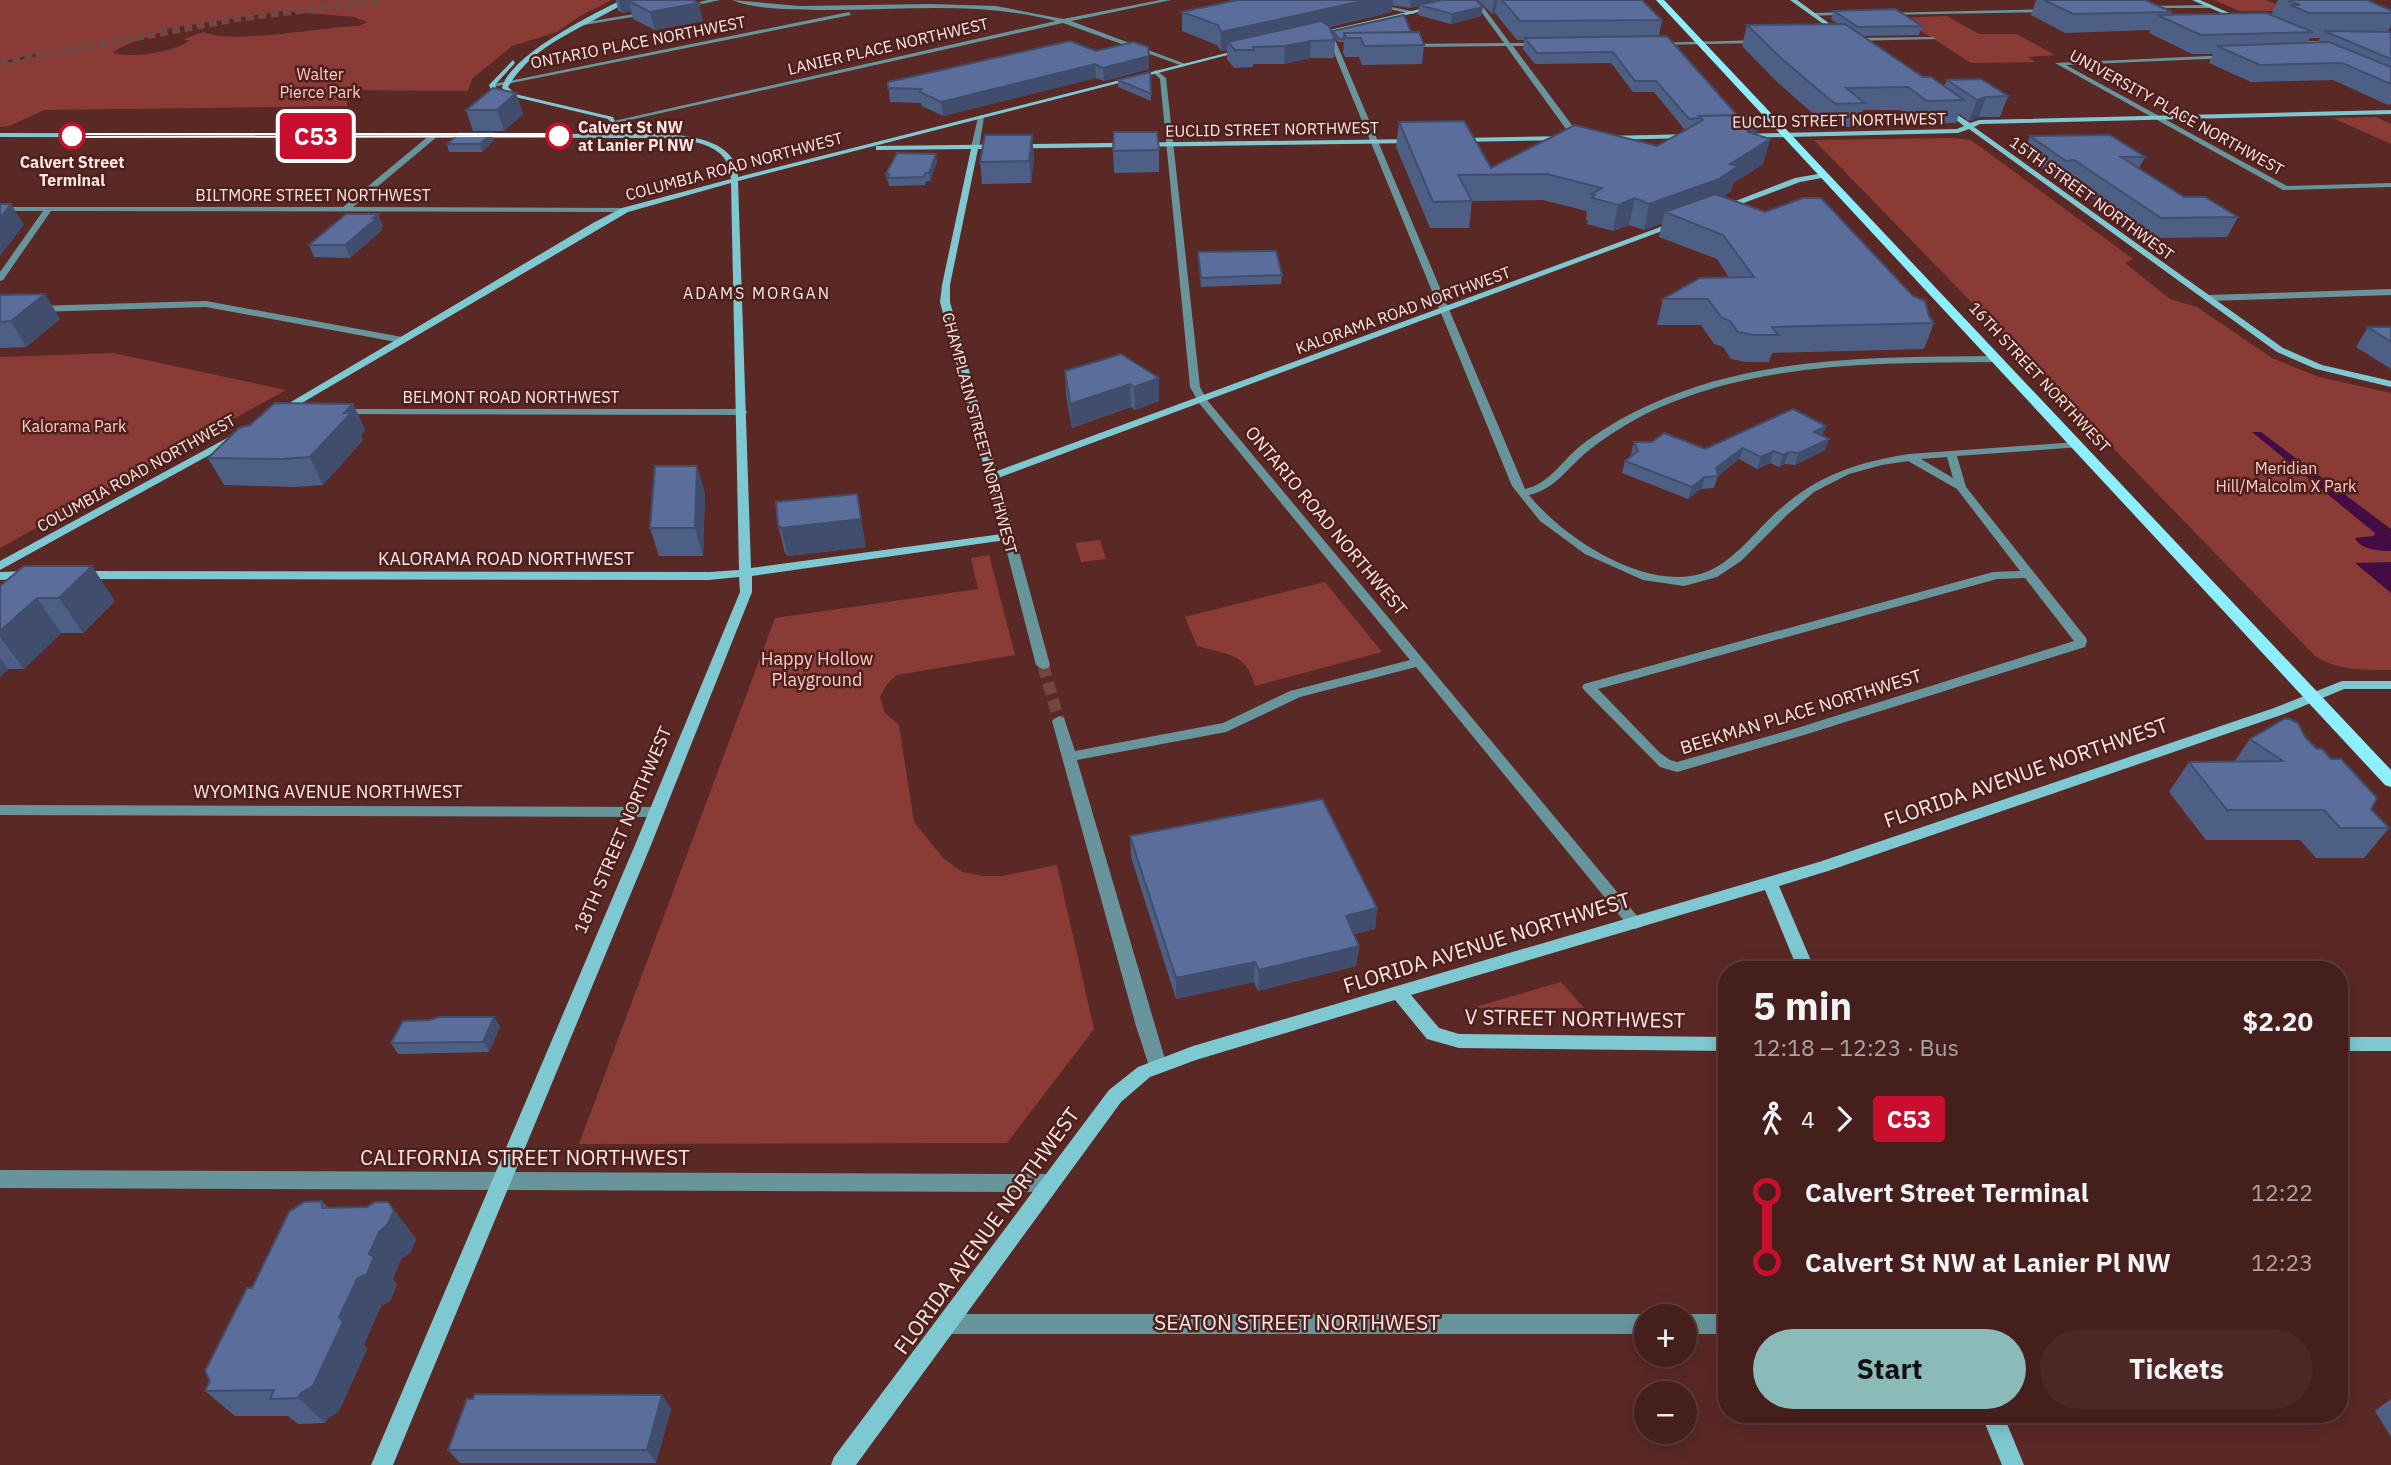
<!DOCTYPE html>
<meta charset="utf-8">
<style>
body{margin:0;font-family:"IBM Plex Sans",sans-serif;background:#4b2725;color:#f1f3f6;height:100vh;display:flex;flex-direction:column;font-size:26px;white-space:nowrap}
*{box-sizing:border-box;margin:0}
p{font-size:23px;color:#afa2a3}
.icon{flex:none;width:38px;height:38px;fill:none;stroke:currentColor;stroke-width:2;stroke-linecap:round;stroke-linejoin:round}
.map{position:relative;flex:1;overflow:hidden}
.details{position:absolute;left:1718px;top:961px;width:630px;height:462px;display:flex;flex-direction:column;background:#441f1c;border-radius:28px;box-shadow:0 4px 18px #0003,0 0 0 2px #5c3d3b}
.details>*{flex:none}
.badge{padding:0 14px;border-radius:5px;font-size:24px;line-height:46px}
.controls{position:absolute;left:1634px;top:1304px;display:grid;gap:14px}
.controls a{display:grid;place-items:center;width:63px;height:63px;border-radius:50%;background:#441f1c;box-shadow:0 4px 18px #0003,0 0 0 2px #5c3d3b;font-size:35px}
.map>.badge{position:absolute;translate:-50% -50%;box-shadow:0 0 0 4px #fff}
.legs{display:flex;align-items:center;gap:10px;height:77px;padding:0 35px;font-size:23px}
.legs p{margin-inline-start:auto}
.headline{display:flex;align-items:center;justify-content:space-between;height:119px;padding:0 35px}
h1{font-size:38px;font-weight:700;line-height:52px}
.action{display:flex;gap:14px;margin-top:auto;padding:14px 35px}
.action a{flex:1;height:80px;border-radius:42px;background:#8bbbb9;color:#111;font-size:28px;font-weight:700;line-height:80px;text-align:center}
.action a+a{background:#4b2725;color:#f1f3f6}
ul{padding:0 35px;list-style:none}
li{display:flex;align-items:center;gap:24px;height:70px;font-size:26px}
li i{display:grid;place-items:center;width:10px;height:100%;margin:0 9px;background:currentColor}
li i::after{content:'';width:18px;height:18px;margin:-9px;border:5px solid;border-radius:50%;background:#441f1c}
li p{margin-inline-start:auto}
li:first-child i{background:linear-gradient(#0000 50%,currentColor 0)}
li:last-child i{background:linear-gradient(currentColor 50%,#0000 0)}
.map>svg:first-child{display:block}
</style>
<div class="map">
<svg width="2391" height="1465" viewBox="0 0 2391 1465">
<rect width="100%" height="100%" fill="#5b2925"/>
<!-- green -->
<path fill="#8a3b36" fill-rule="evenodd" d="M0 0H612L580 16 557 32 512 46 472 79 468 91 348 90 347 106 44 110 9 126 0 127V64L36 57 35 54 0 62ZM283 11 354 17 367 22 359 26C317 27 238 45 203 32L184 39 189 41C171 53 133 58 113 53 122 43 155 37 170 28Z
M2214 0H2266L2291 11H2240Z
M1947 16 1979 34H2017L2055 55 2028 57 2035 62 1971 63 1901 18Z
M2376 117 2391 124V144L2333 118Z
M1952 138 1971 140 2133 259 2125 263 2170 299 2197 307 2272 358 2319 377 2391 393V670C2365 670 2338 671 2315 656L1814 140Z
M113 353 286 390 0 548V357Z
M1100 540 1106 559 1081 562 1075 543Z
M989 555 1015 655 897 675 887 684 880 697 885 713 899 725 914 822 943 858 962 872 983 876H1002L1057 865 1094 1029 1007 1143 579 1144 775 618 978 589 971 558Z
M1325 582 1382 652 1255 686C1246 652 1228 655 1197 646L1185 617Z
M1561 982 1584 1008H1472Z"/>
<!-- water -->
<path fill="#430c45" d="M2252 432H2261L2391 529V551C2378 551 2361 550 2355 538L2374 536 2375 533Z
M2391 562V593L2355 563Z"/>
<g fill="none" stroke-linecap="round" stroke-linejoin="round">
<!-- street-tunnel -->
<path stroke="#734642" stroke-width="12" stroke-dasharray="12 6" stroke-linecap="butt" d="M1043 665 1059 721"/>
<!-- primary-tunnel -->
<path stroke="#734642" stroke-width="8" stroke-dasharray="8 4.5" stroke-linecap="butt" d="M0 63 237 18 383 0"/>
<!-- street -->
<path fill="#68959b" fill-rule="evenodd" d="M708 0H720L680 9 677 7Z
M732 0 800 6 931 4 996 6 1063 19 1160 0H1171L1071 21 1188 65 1183 66 1063 23 612 124 614 121 1056 21C977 0 897 11 817 10 790 9 756 10 732 0Z
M1344 0H1356L1416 12 1413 14Z
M1469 0H1476L1481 4 1510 43H1542L1540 46H1513L1580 136V140H1574L1506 46 1404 47 1406 44 1504 43 1477 6Z
M2211 5 2209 8H2141L2144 6Z
M2053 9 2051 12 1882 15 1879 13Z
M652 11 650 14 584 25 581 23Z
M849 12 851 15 492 87 489 85Z
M1813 13 1851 12 1854 14 1811 16Z
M1319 32H1323L1336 42 1525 489C1549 484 1561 462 1579 447 1599 431 1623 417 1647 406 1755 355 1880 357 1997 356L2002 359 1997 362C1882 363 1763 361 1656 409 1632 420 1608 435 1588 451 1568 467 1556 489 1529 495 1564 539 1649 594 1706 572 1735 561 1756 530 1779 510 1818 475 1858 462 1909 454L2077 442 2081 443V447L1957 456 1966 487 2086 638 2087 641 2085 647 1804 735 1677 772 1660 767 1584 690 1582 687 1584 684 1993 572 2020 571 1957 489 1908 461 1882 465 1849 474 1814 492 1787 515 1741 561 1717 577 1684 586 1643 580 1585 554 1540 521 1512 486 1330 43 1319 34ZM1947 457 1953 478 1921 459ZM2025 578 2074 641 1794 729 1677 762 1670 760 1660 753 1598 689 1997 579Z
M1851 38 1933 37 1936 39 1849 41Z
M1762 40 1760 43 1655 45 1652 43Z
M2294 41H2337L2340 43 2292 44Z
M2231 55 2229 58 2066 65 2287 186 2391 183V187L2283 190 2055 63Z
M1156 70 1166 78 1200 387 1207 400 1643 923 1641 927 1635 929 1629 927 1416 667 1300 697 1226 732 1077 760 1167 1066 1164 1071 1158 1074 1152 1071 1149 1066 1136 1026 1052 721 1059 716 1064 718 1075 751 1223 723 1290 691 1410 660 1199 403 1190 387 1160 79 1153 72Z
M981 115 984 117 979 148 975 150 971 148 978 117Z
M431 134 438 136 353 207 625 208 629 210 625 212 51 211 3 280 0 281V272L43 211H0V207H343Z
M2391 289V295L2208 301 2203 298 2208 295Z
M206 301 402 337 407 340 402 343 206 307 0 313V307Z
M340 409H743L748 412 743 415 336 414V410Z
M1009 533 1015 537 1050 665 1048 668 1043 669 1036 665 1003 537Z
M0 805 656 807 661 808 663 812 661 816 656 817 0 815Z
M0 1170 1050 1174 1057 1177 1060 1183 1057 1189 1050 1192 0 1188Z
M947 1314H1647L1653 1316H1647V1334H947L940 1331 937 1324 940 1317Z
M1685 1314H1727V1334H1685V1316H1679Z"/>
<!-- secondary -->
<path fill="#7ec8d1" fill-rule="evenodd" d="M622 0H630C589 26 534 42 508 87L515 94 613 117 616 124H612L608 119 511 96 502 88C509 56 592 14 622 0Z
M1459 0H1470L1311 37 1308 35Z
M1790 0H1797L1845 35 1840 36Z
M2192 0H2200L2245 20 2240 21Z
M1242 49 1247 50 738 181 751 568 1002 534 940 302 942 285 971 149 879 150H876V146L1416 139 1420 141 1416 143 978 149 950 285V302L997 471 1674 222 1681 224 998 478 1015 537 1013 539 752 576V592L651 845 393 1465H371L635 845 740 592 739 577 709 580 82 579 76 575 82 571 709 572 739 570 731 183 628 212 283 414 279 415 274 412 593 223 622 208 731 179C730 144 694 141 666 138L0 137V133L666 134C694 136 737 142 738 177Z
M513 60 515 63 495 85 498 92 509 98 507 101 493 94 489 85Z
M1944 106 1970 123 1979 120 2391 110V114L1980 124 1974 127 2283 348 2322 365 2391 381V387L2316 369 2277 352 1969 129 1958 133 1740 138 1736 136 1740 134 1957 129 1964 126 1942 109Z
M1695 134 1692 138 1604 140 1600 138 1604 136Z
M1569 136 1566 140 1457 142 1453 140 1457 138Z
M1824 173 1828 175 1827 177 1800 182 1722 211 1715 209 1795 178Z
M240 431 244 432V436L0 570V561Z
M30 571 34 572 36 575 34 578 0 580V572Z
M2342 681H2391V689H2344L2284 714 1828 871 1779 886 1815 970H1798L1765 890 1411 995 1439 1028 1459 1034 1727 1037V1051L1459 1048 1427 1039 1395 1000 1196 1060 1150 1077 1121 1102 856 1465H831L834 1457 1109 1090 1138 1067 1193 1046 1819 862 2274 708Z
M2340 1037H2391V1051H2340Z
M1981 1414H2003L2024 1465H2002Z"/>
<!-- primary -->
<path fill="#8eeffc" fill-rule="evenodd" d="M1656 0H1664L2391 770V787L2385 785Z"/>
</g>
<!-- wall -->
<path fill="#4e5f85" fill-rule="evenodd" d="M616 0H692L703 21 655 30 633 19 631 11 622 13 618 10Z
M1237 0H1476L1481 16 1451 24 1418 15 1419 6 1410 8 1392 5V12L1329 27 1335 40 1334 58H1310L1284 64H1253V67L1234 68 1227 59V50L1221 51 1217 45 1182 31V12Z
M1478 0H1642L1662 20 1659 36 1757 135 1770 139 1763 164 1733 183 1731 191 1723 197 1929 316 1934 323 1924 349 1772 353 1769 362H1746L1731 359 1723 347 1714 344 1701 325H1657L1663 299 1729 278 1717 259 1659 237 1662 223 1644 230 1629 225 1613 231 1587 224 1588 221 1586 220 1587 211 1543 200 1472 201 1469 228H1430L1396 147 1399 122 1491 168 1657 146 1685 130 1654 92H1633L1611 63 1535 64 1523 49 1524 40H1517L1495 13 1492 14Z
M2036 0H2145L2172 12 2171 15H2271L2278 0H2367L2391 10V26L2388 31 2391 32V104L2388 105 2333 80 2251 82 2209 63 2213 54H2192L2149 33 2150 30 2065 33 2031 15ZM2310 38H2320L2318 43H2307Z
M1834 11 1922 26 1919 35 1863 36 1923 77 1944 86 1947 80 2008 96 2000 117H1979L1969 121 1959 114 1956 123 1919 124 1900 110H1863L1858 127H1828L1775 80 1742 46 1747 25 1838 24 1831 19Z
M1333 31 1411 32 1424 45 1422 64 1362 65 1359 57H1345L1343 52 1344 42H1338L1333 34Z
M1070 41 1149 69 1104 81 1096 78 943 116 922 106 921 103 890 102 888 82Z
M1150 72 1151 101 1118 87V80Z
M516 93 523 114 504 131H473L466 110Z
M492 133 494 140 482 152H449L447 144Z
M2030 136 2145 157 2139 168 2184 197 2238 217 2227 237 2151 238 2066 179 2058 180 2023 155Z
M1159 150V172L1114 173 1113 151Z
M1034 156 1031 183 982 184 980 162Z
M937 161 930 181H926L925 185 889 186 888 181H887L886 174Z
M383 226 381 227 382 230 350 258 314 257 309 245Z
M1198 252 1282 275 1281 284 1201 287Z
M45 294 60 319 26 347 0 348V295Z
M2368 327H2391V369L2356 347Z
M1121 354 1159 401 1135 410 1131 407 1072 428 1066 394 1065 371Z
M353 404 365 430 361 435 363 440 323 485 295 487 224 485 208 458Z
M1823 436 1829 439 1825 450 1795 465 1785 464 1779 467 1770 463 1757 469 1739 459 1718 476 1714 488 1701 489 1688 499 1622 473 1625 461 1632 456 1631 454 1634 442 1705 449Z
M705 493 703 556H659L650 528Z
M778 525 866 547 788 556 785 553Z
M0 586 115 601 83 633H61L24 669H8L0 677Z
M2305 737 2389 828 2364 858H2316L2300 840H2206L2169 792 2189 762H2234L2250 739Z
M1130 836 1377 908 1375 929 1354 934 1359 946 1356 966 1258 991 1254 982 1176 999 1131 857Z
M494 1017 500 1027 489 1052 398 1054 391 1043 430 1020Z
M322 1201 328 1208 367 1207 388 1202 416 1239 410 1253 401 1259 393 1279 397 1285 390 1301 381 1306 364 1344 367 1349 339 1411 327 1419 325 1423 298 1424 288 1416H235L205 1391 252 1288Z
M662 1395 671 1409 656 1463H460L448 1450Z
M2391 1399V1437L2375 1411Z"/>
<!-- shaded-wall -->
<path fill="#404d6c" d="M619 0H664L629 1 631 11 622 13Z
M1367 0H1393L1392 12 1233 48 1228 42 1227 50 1221 51V32Z
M1411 0H1447L1410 8Z
M1494 0H1497L1495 13 1492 14Z
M699 3 703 21 655 30 650 12Z
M1483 7 1481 16 1451 24 1452 14Z
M1311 41 1310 58 1284 64 1285 46Z
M1149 56V69L1104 81 1103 68Z
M1095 64 1096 78 943 116 941 102Z
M516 93 523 114 504 131 497 110Z
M1986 97 1979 117 1969 121 1977 100Z
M1759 124 1753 149 1748 132Z
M492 133 494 140 482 152 480 144Z
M1032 135 1034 156 1031 183 1029 161Z
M1770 139 1763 164 1733 183 1731 191 1713 205 1665 212 1662 223 1644 230 1649 204 1730 164Z
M936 154 937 161 930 181 929 173Z
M1635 198 1629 225 1613 231 1618 205Z
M11 204 24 225 0 256V218Z
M378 214 383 226 381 227 382 230 350 258 345 245Z
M45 294 60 319 26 347 11 321Z
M1159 378V401L1135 410 1134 387Z
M1130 384 1131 407 1072 428 1070 404Z
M353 404 365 430 361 435 363 440 323 485 310 457 344 413Z
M1826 426 1822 438 1814 432Z
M1829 439 1825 450 1795 465 1799 453Z
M1743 448 1739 459 1718 476 1716 468Z
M1774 451 1770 463 1757 469 1761 457Z
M1789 452 1785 464 1779 467 1783 455Z
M697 466 705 493 703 556 695 528Z
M1705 477 1701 489 1688 499 1692 487Z
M857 494 866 547 788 556 781 528Z
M92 566 115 601 83 633 59 598Z
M37 598 61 633 24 669 0 637V631Z
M0 658 8 669 0 677Z
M1377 908 1375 929 1344 937 1346 916Z
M1359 946 1356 966 1258 991 1259 970Z
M1255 962 1254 982 1176 999V978Z
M494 1017 500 1027 489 1052 483 1042Z
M388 1202 416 1239 410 1253 401 1259 393 1279 397 1285 390 1301 381 1306 364 1344 367 1349 339 1411 327 1419 325 1423 298 1398 339 1317 369 1254Z
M662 1395 671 1409 656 1463 647 1450Z"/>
<!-- building -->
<path fill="#5b6e9b" stroke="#404d6c" stroke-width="2" d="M633 0H692L699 3 650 12 629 1Z
M1237 0H1367L1221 32 1218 25 1182 12Z
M1443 0H1476L1483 7 1452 14 1419 5Z
M1502 0H1642L1662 20 1520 21Z
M2044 0H2145L2172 12 2073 14Z
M2288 0H2367L2391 10V13H2309L2290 5H2300Z
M1895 9 1922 26 1858 27 1834 11Z
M2266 13 2313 32 2201 35 2157 15Z
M1404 15 1411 32 1344 33V39H1339L1333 31Z
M1321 21 1329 26 1335 40 1311 41 1285 46 1253 47 1254 50H1235L1228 42Z
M1845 24 1923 77H1931L1964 100 1927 101 1908 87 1846 88 1865 103 1835 104 1781 58 1747 25Z
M2324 31 2391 32V59Z
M1419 32 1424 45 1364 46 1361 38H1347L1344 33Z
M1667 36 1737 115 1699 116V118L1689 119 1656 81H1635L1613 52 1537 53 1525 38Z
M1070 41 1096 51 1134 42 1148 47 1149 56 1103 68 1095 64 941 102 920 92 922 89 888 88V82Z
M2329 42 2391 67V84L2342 63 2260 65 2217 46Z
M1150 72 1151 94 1118 80Z
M1981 79 2008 96 1986 97 1977 100 1947 80Z
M493 88 516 93 497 110H466Z
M1751 115 1759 124 1748 132 1770 139 1730 164 1738 166 1719 179 1649 204 1635 198 1618 205 1592 198 1595 195 1591 194 1602 188 1547 174 1458 175 1472 201 1433 202 1399 122 1464 121 1491 168 1575 125 1657 146 1703 120 1699 116Z
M1114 132H1157L1159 150 1113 151Z
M460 133H492L480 144H447Z
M985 135H1032L1029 161 980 162Z
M2110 135 2145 157H2121L2184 197H2205L2238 217 2161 218 2074 160 2066 161 2030 136Z
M897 153 936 154 929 173H925L924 177 888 178 889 174H886Z
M1715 194 1765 212 1803 198H1821L1913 296 1925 301 1929 316 1934 323 1772 327 1778 335H1754L1738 332 1730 321 1721 317 1708 299H1663L1700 278 1754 277 1723 235 1665 212Z
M0 204H11L0 218Z
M346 214H378L373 218H377L345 245H309Z
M1276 251 1282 275 1201 278 1198 252Z
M45 294 11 321 0 322V295Z
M2368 327H2391V342Z
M1121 354 1159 378 1134 387 1130 384 1070 404 1065 371Z
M275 403 353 404 344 413H351L310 457 281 459 208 458 239 428 250 425Z
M1793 409 1826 426 1814 432 1829 439 1799 453 1789 452 1783 455 1774 451 1761 457 1743 448 1716 468 1718 476 1705 477 1692 487 1625 461 1638 451 1634 442H1652L1664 433 1705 449Z
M655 466H697L695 528H650Z
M857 494 861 519 781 528 778 525 776 502Z
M24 566H92L59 598H37L0 631V586Z
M2284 719H2290L2298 723 2305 737 2317 749H2322L2331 759H2341L2377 798 2371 809 2389 828H2340L2324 810H2227L2189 762 2283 761 2250 739Z
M1322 799 1377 908 1346 916 1359 946 1259 970 1255 962 1176 978 1130 836Z
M439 1017H494L483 1042 391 1043 403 1021 430 1020Z
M322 1201V1208L367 1207 375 1202H388L394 1211 387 1225 379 1232 369 1254 374 1257 367 1274 357 1279 339 1317 343 1322 313 1386 301 1393 298 1398 270 1399 274 1390 205 1391 210 1381 205 1371 247 1288H252L289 1212 304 1202Z
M475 1394 662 1395 647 1450H448L467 1399H473Z"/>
<!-- line-1 -->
<path fill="#c8102e" stroke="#fff" stroke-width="2" d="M72 134H559L563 136 70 137Z"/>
<!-- markers -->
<g fill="#fff" stroke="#c8102e" stroke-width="3.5">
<circle cx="72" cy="136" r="12"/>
<circle cx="559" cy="136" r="12"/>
</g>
<g text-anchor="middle" stroke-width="5" stroke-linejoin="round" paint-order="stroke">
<!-- far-street labels -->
<g font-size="16" fill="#fbe7e5" stroke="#4f1f1b">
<text transform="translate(638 42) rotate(-11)" y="6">ONTARIO PLACE NORTHWEST</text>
<text transform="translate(888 46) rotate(-13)" y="6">LANIER PLACE NORTHWEST</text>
<text transform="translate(2177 112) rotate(29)" y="6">UNIVERSITY PLACE NORTHWEST</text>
<text transform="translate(1839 120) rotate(-1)" y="6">EUCLID STREET NORTHWEST</text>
<text transform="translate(1272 129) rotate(-1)" y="6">EUCLID STREET NORTHWEST</text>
<text transform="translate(734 166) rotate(-15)" y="6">COLUMBIA ROAD NORTHWEST</text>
<text x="313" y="201">BILTMORE STREET NORTHWEST</text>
<text transform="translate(2092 198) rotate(36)" y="6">15TH STREET NORTHWEST</text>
<text transform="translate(1403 310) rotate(-20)" y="6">KALORAMA ROAD NORTHWEST</text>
<text transform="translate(2040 377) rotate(47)" y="6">16TH STREET NORTHWEST</text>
<text x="511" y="403">BELMONT ROAD NORTHWEST</text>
<text transform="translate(980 433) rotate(75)" y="6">CHAMPLAIN STREET NORTHWEST</text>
<text transform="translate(136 473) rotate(-29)" y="6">COLUMBIA ROAD NORTHWEST</text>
</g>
<!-- far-park labels -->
<g font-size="16" fill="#fccbc5" stroke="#4f1f1b">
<text x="320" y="80">Walter<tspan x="320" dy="18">Pierce Park</tspan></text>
<text x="74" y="432">Kalorama Park</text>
<text x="2286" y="474">Meridian<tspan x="2286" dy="18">Hill/Malcolm X Park</tspan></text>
</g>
<!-- far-stop labels -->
<g font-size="16" font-weight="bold" fill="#fbe7e5" stroke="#4f1f1b" text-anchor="start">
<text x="578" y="133">Calvert St NW<tspan x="578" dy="18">at Lanier Pl NW</tspan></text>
<text x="72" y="168" text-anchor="middle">Calvert Street<tspan x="72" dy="18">Terminal</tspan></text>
</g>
<!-- far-neighbourhood labels -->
<g font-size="16" letter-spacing="2" fill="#fbe7e5" stroke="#4f1f1b">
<text x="757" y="299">ADAMS MORGAN</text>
</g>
<!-- street labels -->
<g font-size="18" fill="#fbe7e5" stroke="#4f1f1b">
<text transform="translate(1326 521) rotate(50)" y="6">ONTARIO ROAD NORTHWEST</text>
<text x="506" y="565">KALORAMA ROAD NORTHWEST</text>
<text transform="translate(1801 712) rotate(-17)" y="6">BEEKMAN PLACE NORTHWEST</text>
<text x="328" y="798">WYOMING AVENUE NORTHWEST</text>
<text transform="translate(623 830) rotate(-67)" y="6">18TH STREET NORTHWEST</text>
</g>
<!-- park labels -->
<g font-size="18" fill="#fccbc5" stroke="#4f1f1b">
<text x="817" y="665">Happy Hollow<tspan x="817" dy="21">Playground</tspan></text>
</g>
<!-- near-street labels -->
<g font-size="21" fill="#fbe7e5" stroke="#4f1f1b">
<text transform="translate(2026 773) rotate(-19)" y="7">FLORIDA AVENUE NORTHWEST</text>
<text transform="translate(1487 943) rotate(-17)" y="7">FLORIDA AVENUE NORTHWEST</text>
<text transform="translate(1575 1019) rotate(1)" y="7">V STREET NORTHWEST</text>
<text x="525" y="1165">CALIFORNIA STREET NORTHWEST</text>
<text transform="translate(987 1231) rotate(-54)" y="7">FLORIDA AVENUE NORTHWEST</text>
<text x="1297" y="1330">SEATON STREET NORTHWEST</text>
</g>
</g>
</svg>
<div class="controls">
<a>+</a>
<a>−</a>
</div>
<b class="badge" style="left:316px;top:136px;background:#c8102e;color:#fff">C53</b>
<section class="details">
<div class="headline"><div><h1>5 min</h1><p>12:18 – 12:23 · Bus</p></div><b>$2.20</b></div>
<div class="legs"><svg class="icon" aria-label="walk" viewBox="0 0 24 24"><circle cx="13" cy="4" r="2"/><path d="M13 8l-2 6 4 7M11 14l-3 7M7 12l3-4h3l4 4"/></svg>4<svg class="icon" aria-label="forward" viewBox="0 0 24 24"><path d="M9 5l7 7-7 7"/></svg><b class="badge" style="background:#c8102e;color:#fff">C53</b></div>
<ul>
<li><i style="color:#c8102e"></i><b>Calvert Street Terminal</b><p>12:22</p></li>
<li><i style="color:#c8102e"></i><b>Calvert St NW at Lanier Pl NW</b><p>12:23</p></li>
</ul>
<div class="action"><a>Start</a><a>Tickets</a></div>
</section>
</div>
